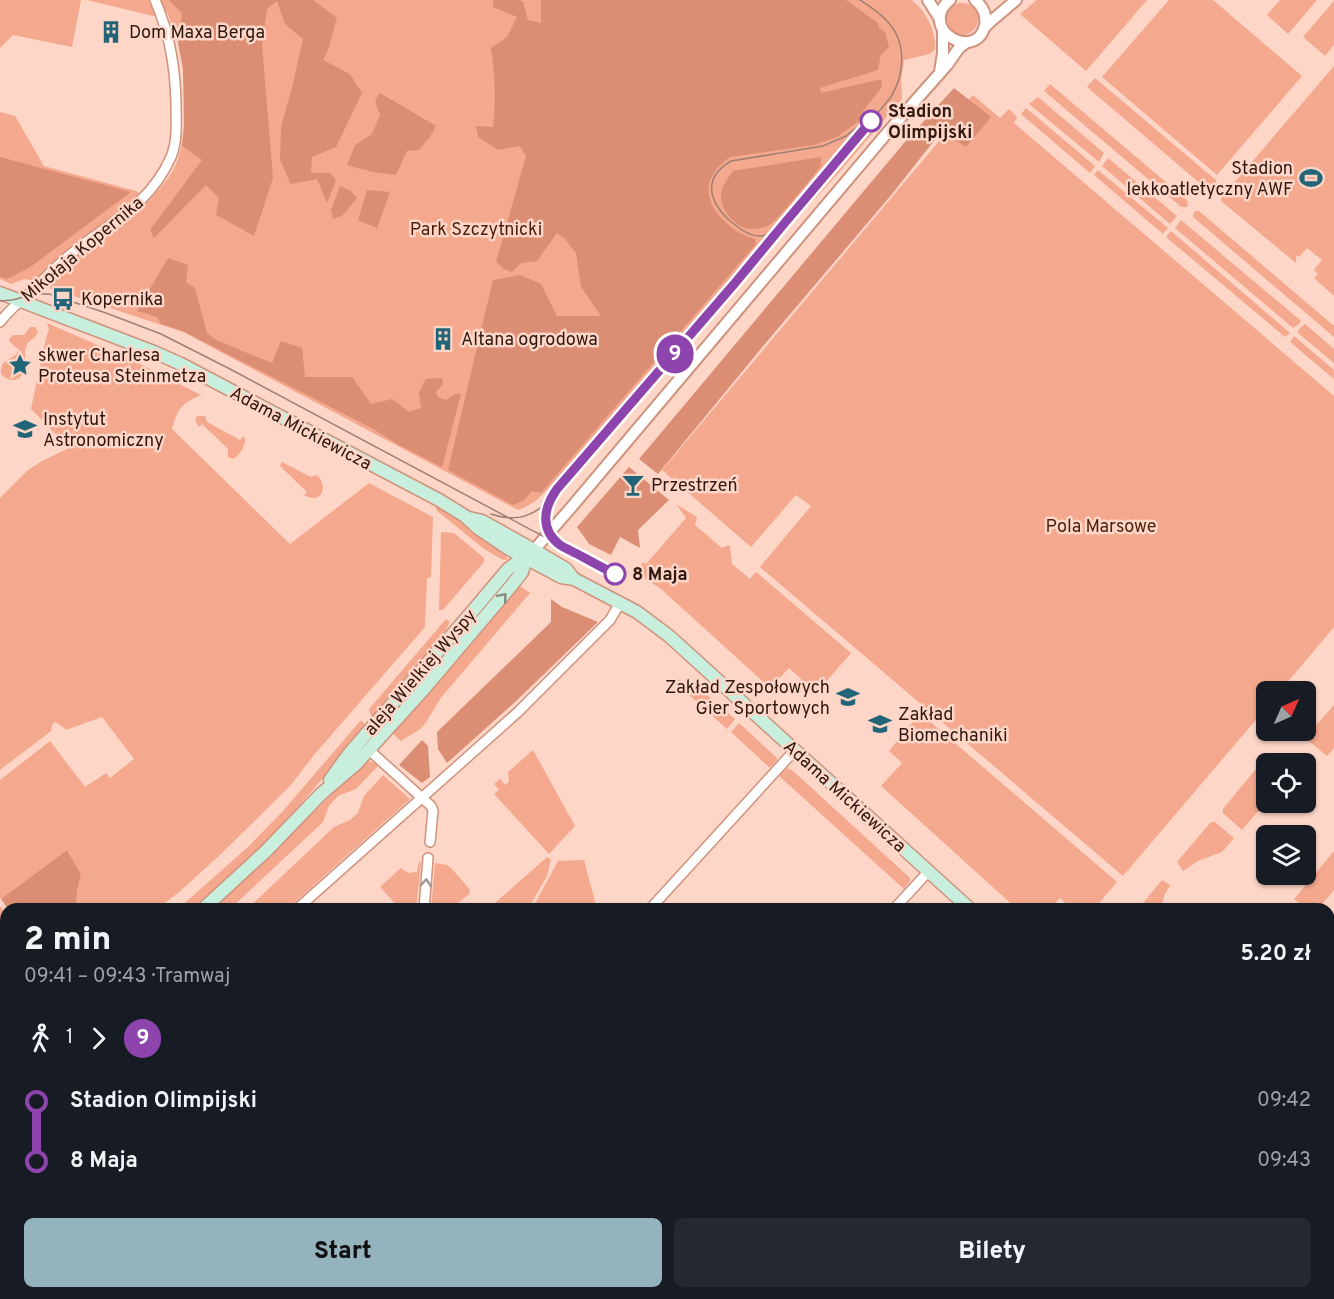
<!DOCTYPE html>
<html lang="pl">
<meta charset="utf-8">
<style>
body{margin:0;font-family:Overpass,sans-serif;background:#242831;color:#f1f3f6;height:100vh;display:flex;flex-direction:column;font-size:22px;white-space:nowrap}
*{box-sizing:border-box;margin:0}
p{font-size:20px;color:#9ea1a6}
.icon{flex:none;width:33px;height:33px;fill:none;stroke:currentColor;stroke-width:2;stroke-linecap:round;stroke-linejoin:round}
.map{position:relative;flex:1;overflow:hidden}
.sheet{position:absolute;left:0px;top:903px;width:1335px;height:396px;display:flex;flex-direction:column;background:#171b24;border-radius:18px 18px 0 0;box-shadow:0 2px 4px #0004}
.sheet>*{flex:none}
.badge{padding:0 12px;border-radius:20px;font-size:21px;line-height:39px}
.needle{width:39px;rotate:45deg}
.tools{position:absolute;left:1256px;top:681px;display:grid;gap:12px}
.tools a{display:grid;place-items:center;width:60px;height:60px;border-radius:9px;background:#171b24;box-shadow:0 2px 4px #0004;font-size:30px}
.map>.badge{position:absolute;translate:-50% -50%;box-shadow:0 0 0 3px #fff}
.legs{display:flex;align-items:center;gap:9px;height:66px;padding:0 24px;font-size:20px}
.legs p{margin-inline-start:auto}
.overview{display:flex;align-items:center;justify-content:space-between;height:102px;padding:0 24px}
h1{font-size:33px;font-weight:800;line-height:45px}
.button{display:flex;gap:12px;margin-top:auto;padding:12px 24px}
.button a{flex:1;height:69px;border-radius:9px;background:#94b3bd;color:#111;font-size:24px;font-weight:800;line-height:69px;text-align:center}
.button a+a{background:#242831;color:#f1f3f6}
ul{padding:0 24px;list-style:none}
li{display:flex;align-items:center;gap:21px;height:60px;font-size:22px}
li i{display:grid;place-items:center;width:9px;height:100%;margin:0 8px;background:currentColor}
li i::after{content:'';width:15px;height:15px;margin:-8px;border:4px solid;border-radius:50%;background:#171b24}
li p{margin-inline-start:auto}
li:first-child i{background:linear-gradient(#0000 50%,currentColor 0)}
li:last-child i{background:linear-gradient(currentColor 50%,#0000 0)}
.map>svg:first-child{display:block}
</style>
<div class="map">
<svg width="1334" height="1299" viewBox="0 0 1334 1299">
<rect width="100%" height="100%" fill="#fed6c8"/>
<!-- green -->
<path fill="#f4a88d" d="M0 0H81L72 47 13 35 0 48Z
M87 0H912C926 12 936 30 935 49L930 54 904 60 901 81 902 99 835 177 546 491C537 500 530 506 518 510L183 332 49 288 47 283 24 279 11 284 0 279V112L15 116 44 166 136 191 149 201C156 192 166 182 172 172 189 145 186 78 179 47 176 35 171 23 167 12L153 16Z
M1037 0H1147L1086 71 1020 14Z
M1169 0H1213L1302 76 1217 175 1102 77Z
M1280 0H1317L1288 34 1267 15Z
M1334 1V45L1325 56 1303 37Z
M946 19a16 16 0 1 1 32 0a16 16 0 1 1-32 0Z
M1334 66V296L1314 278 1318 274 1314 270 1322 260 1307 248 1299 257 1296 255V263L1221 201 1222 197Z
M1095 78 1217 181 1209 191 1087 87Z
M1050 84 1187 200 1188 204 1187 207H1181L1044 91Z
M973 95 1000 118 1009 109 1017 117 1014 123 1334 396V627L1280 691 1266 692V708L1123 876 760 567 811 506 796 495 751 547 662 470 951 127 952 119Z
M1038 97 1104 153 1099 162 1029 104Z
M1026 108 1095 166 1090 173 1021 114Z
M1108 158 1177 216 1170 224 1102 166Z
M1098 170 1168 228 1163 234 1094 175Z
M1195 211H1199L1334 326V337L1193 217V215Z
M1181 220 1300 320 1301 322 1293 328 1175 228Z
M1171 231 1290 333 1285 337 1166 237Z
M47 323 132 360 201 395C181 404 178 408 172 429L290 544 369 483 433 517 431 577 427 578 425 627 314 755 290 786 221 854 178 893 157 909H76L77 892 81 874 67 850 1 899 0 898V780L50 741 85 787 106 773 110 778 134 759 102 717 66 730 63 727 55 722 52 725 51 731 0 770V498L28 470 42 461 69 448 31 409 46 338 49 329Z
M1305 324 1334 349V363L1298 333V330Z
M30 327H35L38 332C35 339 32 338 28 343 22 350 27 361 26 369L20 377V378C13 382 6 380 1 374 0 356 13 362 19 350L10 342 9 339 13 335H24Z
M1294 336 1334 370V379L1290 342Z
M197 416H205L207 422 240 440 243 436 245 438C246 445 240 456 233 459L228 457V449L202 424 199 427 195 421Z
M282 462 311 477 317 475C330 488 320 505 304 495L307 492 280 466Z
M437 504 463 521 506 553 507 560H503L484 549 437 511 436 508Z
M676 504 697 517 695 525 722 548 729 545 730 546 732 564 750 579 756 572 851 653 817 692 812 687 808 688 801 682V679L789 668 770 688 661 589 636 572 643 562 646 564 686 518Z
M441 532 454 533 484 558V562L443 610H439Z
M520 586 530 593 440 699 425 724 419 730 401 741 391 732 427 695Z
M446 619 450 622 441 639 374 718 370 714 369 709Z
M679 679 690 686 704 689 709 697 735 719 727 729 676 683Z
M1334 705V748L1327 756 1305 738Z
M920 713 1117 882 1094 909H1072L1060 898 1051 909H1017L881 786 902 763 889 751Z
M361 720 367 727 274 835 194 909H178L249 846 282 812Z
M739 723 776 757 777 760 770 768 731 732Z
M533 750 575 826 549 854 494 794 499 790 494 784 500 779 505 785 509 782 508 772Z
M368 761 375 763 378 766 356 789 338 796 329 806 323 822 230 909H211L279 846 362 765Z
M1260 764 1266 769V802L1242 830 1223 813V809Z
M787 768 792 770 910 878V881L904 889 779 776Z
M383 775 410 799 287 909H247L334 827 350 820 358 813 364 796Z
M1211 822H1215L1234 838 1222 852 1198 861 1183 871 1177 862Z
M1334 851V890L1318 909H1306L1294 899Z
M547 857 551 860 547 876 528 909H501L495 903Z
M584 860 597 909H532L558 861Z
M419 862H421L416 909H400L381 888V886L401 868 408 873 417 872Z
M435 863 447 865 453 870 470 890 469 894 451 909H431Z
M1162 880 1170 885 1165 894 1160 909H1138Z
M0 906 6 915V1048L0 1053Z
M6 1276V1293H134L129 1299H0V1282Z"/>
<!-- forest -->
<path fill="#db8e73" d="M169 0H313L337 18 328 50 323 60 350 74 362 93 336 147 312 157 311 173H330L336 180 327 203 317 179 291 184 280 160 281 127 292 88 303 39 285 24 277 1 267 9 262 45 273 178 254 236 216 215 219 198 206 185 154 238 150 230 202 160 182 146 184 128 183 67 178 44 182 13Z
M493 0H519L523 2 528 20 541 23V0H846L878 23 879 28 885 32 889 47 881 54 878 70 820 88 821 93 881 79 882 87 860 115 863 118 837 137 814 145 730 157C700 178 703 205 730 226 737 232 746 237 755 239L756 244 541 493 532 491 524 500 513 505 448 470 493 280 520 275 541 284 557 316H601L581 287 576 253 565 239 557 233 537 261 521 263 512 272 504 269 496 262 526 156 520 146 498 150 478 137 476 126 493 127C496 101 495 74 491 48L507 37 517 17 493 7Z
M954 88 991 117 966 147 941 132 892 194 764 345 658 474 639 459 904 143Z
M380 93 436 126 430 137 419 150 407 151 396 175 373 172 347 165 355 145 372 134 380 115 375 101Z
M0 157 131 192 29 268 7 279 0 277Z
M821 157V166C813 176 777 222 768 226 762 228 752 230 745 228 734 225 720 208 721 196 721 187 728 178 733 171Z
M340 186 351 191 357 198 342 216 333 219 331 210Z
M367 190 390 192 377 228 358 220Z
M168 258 188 265 186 282 195 288 207 333 218 341 272 363 281 341 302 348 305 377H352L371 404 392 399 409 412 421 408 419 392 426 379 442 378 443 384 436 392 438 397 446 400 456 394H461L442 467 397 444 375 430 183 331 161 324 157 317 137 311Z
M629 467 669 500 638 530 640 548 620 537 611 555 589 544 577 527Z
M551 599 562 607 598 622 514 703 447 763 438 749 437 732 551 622Z
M422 740 428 746 430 777 422 783 399 765Z
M67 850 81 874 77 892 76 909H8L1 899Z
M1329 1112 1334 1116V1190L1329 1186Z"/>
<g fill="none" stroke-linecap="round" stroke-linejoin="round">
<!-- minor casing -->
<g stroke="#d0927c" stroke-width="12">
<path id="minor" d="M0 322C10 309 21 300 33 290 47 276 61 261 77 249 114 220 150 204 171 157 178 140 176 121 176 103 175 66 170 35 155 0
M369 750 431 806 433 811 430 842
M297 909 518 712 610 620 620 603
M424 909 428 858
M650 909 795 750
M894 909 928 872
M0 1175 6 1170
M547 1293 554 1299
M961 1293 967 1299
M289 1299 293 1293
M762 1299 768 1293
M998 1299 1004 1293
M1242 1299 1248 1293"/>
</g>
<!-- tertiary casing -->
<g stroke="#d0927c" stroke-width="14">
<path id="tertiary" d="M928 0 940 19
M950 0C916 28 976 64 985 25 987 14 982 6 975 0
M985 27 990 22 1016 0
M940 72 943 53V30
M534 550 569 510 887 133 947 65 959 48 967 42"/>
</g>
<!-- secondary casing -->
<g stroke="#d0927c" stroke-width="15">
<path id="secondary" d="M0 293 154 352 181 364 439 500 465 516 478 528 509 549 561 577 574 579 637 612 669 636 970 909
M469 518 482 521 534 550 566 569 574 579
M330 780 348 755 471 613 508 569 519 561 526 559
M203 909 266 851 321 794 356 764 423 690 512 585 522 572 526 559 534 550
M0 1090 6 1085
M1329 1234 1334 1238"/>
</g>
<!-- minor -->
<use href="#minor" stroke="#fff" stroke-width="9"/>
<!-- tertiary -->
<use href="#tertiary" stroke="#fff" stroke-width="10"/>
<!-- secondary -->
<use href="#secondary" stroke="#c8eedd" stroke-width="12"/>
<!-- tram -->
<path stroke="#a07f74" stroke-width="1.5" d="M776 230C770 234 765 236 759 236 749 236 741 230 734 224 710 205 700 179 731 161L823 146 846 136 861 124
M0 301 12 300 36 294H49L106 313 161 334 230 369 567 549
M543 501C539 516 541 529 549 541
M491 514C512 521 529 519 546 503L735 283 891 97C905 73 907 42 887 21 879 12 869 6 860 0"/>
</g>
<!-- one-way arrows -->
<defs><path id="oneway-chevron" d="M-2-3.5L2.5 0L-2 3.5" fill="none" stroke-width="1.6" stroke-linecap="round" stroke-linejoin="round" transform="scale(1.5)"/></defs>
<use stroke="#838e80" href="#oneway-chevron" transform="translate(503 597) rotate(-50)"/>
<use stroke="#a19793" href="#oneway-chevron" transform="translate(426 883) rotate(-85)"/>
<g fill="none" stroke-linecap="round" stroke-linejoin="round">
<!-- line-1 casing -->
<g stroke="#fff" stroke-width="14">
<path id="line-1" d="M615 574C603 568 592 562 581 556 574 552 566 549 560 545 539 529 544 507 557 489L735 283 783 225 871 121"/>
</g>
<!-- line-1 -->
<use href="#line-1" stroke="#8e44ad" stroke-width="9"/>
</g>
<!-- icons -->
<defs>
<g id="building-bare" transform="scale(1.8)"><path d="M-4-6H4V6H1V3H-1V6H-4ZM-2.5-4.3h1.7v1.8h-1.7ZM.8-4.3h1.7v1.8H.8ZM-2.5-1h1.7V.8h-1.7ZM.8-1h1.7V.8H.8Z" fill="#226578" stroke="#fed6c8" stroke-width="2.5" paint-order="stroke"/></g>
<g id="stadium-bare" transform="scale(1.8)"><path d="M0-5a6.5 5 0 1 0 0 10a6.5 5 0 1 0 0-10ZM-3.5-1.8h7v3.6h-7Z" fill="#226578" stroke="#fed6c8" stroke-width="2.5" paint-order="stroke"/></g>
<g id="bus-bare" transform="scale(1.8)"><path d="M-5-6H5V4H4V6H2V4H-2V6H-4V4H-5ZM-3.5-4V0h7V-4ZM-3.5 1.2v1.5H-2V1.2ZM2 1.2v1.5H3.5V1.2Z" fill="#226578" stroke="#fed6c8" stroke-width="2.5" paint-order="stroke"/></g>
<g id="sight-bare" transform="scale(1.8)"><path d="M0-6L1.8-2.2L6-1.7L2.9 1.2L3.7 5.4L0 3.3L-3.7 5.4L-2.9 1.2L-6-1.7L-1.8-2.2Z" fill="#226578" stroke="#fed6c8" stroke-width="2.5" paint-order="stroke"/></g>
<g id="university-bare" transform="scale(1.8)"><path d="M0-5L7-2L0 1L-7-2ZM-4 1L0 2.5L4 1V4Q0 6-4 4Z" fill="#226578" stroke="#fed6c8" stroke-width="2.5" paint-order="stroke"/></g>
<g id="bar-bare" transform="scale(1.8)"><path d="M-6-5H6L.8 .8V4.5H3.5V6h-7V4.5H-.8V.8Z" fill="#226578" stroke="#fed6c8" stroke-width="2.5" paint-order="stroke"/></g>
</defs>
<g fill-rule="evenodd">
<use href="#building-bare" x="111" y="32"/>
<use href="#stadium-bare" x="1311" y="178"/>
<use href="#bus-bare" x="63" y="299"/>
<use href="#building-bare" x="443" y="339"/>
<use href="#sight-bare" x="20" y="365"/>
<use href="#university-bare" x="25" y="429"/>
<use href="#bar-bare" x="633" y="485"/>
<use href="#university-bare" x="848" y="697"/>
<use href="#university-bare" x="880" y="724"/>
</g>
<!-- markers -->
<g fill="#fff" stroke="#8e44ad" stroke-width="3">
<circle cx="871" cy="121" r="10"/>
<circle cx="615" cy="574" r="10"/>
</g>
<g text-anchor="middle" stroke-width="5" stroke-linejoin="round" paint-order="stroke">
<!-- poi labels -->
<g font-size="18" fill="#2f180f" stroke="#fed6c8" text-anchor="start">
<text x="129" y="38">Dom Maxa Berga</text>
<text x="1293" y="174" text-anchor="end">Stadion<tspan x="1293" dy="21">lekkoatletyczny AWF</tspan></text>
<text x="81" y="305">Kopernika</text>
<text x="461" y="345">Altana ogrodowa</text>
<text x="38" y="361">skwer Charlesa<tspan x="38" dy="21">Proteusa Steinmetza</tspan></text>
<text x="43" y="425">Instytut<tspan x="43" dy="21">Astronomiczny</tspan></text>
<text x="651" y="491">Przestrzeń</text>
<text x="830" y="693" text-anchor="end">Zakład Zespołowych<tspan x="830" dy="21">Gier Sportowych</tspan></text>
<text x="898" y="720">Zakład<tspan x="898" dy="21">Biomechaniki</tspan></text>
</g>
<!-- stop labels -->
<g font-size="18" font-weight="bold" fill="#2f180f" stroke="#fed6c8" text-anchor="start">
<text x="888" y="117">Stadion<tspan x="888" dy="21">Olimpijski</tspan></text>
<text x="632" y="580">8 Maja</text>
</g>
<!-- park labels -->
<g font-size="18" fill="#4e1d0a" stroke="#fed6c8">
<text x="476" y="235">Park Szczytnicki</text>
<text x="1101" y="532">Pola Marsowe</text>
</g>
<!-- street labels -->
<g font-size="18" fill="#2f180f" stroke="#fed6c8">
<text transform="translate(82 249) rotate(-40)" y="6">Mikołaja Kopernika</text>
<text transform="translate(301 428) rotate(28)" y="6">Adama Mickiewicza</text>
<text transform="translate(420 672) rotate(-49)" y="6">aleja Wielkiej Wyspy</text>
<text transform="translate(845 796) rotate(42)" y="6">Adama Mickiewicza</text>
</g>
</g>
</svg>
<div class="tools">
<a><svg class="needle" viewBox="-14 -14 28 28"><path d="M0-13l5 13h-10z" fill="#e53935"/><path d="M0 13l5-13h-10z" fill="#9ea1a6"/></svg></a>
<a><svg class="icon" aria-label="locate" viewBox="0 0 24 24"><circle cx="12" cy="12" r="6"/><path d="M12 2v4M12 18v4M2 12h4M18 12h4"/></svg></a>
<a><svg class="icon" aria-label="layers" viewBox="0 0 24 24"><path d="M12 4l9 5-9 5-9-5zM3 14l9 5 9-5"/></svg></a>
</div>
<b class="badge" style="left:675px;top:354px;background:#8e44ad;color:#fff">9</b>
<section class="sheet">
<div class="overview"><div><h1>2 min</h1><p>09:41 – 09:43 · Tramwaj</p></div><b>5.20 zł</b></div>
<div class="legs"><svg class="icon" aria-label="walk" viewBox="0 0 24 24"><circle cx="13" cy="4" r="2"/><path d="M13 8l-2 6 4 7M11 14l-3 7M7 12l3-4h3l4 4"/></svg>1<svg class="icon" aria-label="forward" viewBox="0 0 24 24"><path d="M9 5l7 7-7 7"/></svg><b class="badge" style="background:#8e44ad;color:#fff">9</b></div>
<ul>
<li><i style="color:#8e44ad"></i><b>Stadion Olimpijski</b><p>09:42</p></li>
<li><i style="color:#8e44ad"></i><b>8 Maja</b><p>09:43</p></li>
</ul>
<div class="button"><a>Start</a><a>Bilety</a></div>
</section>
</div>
